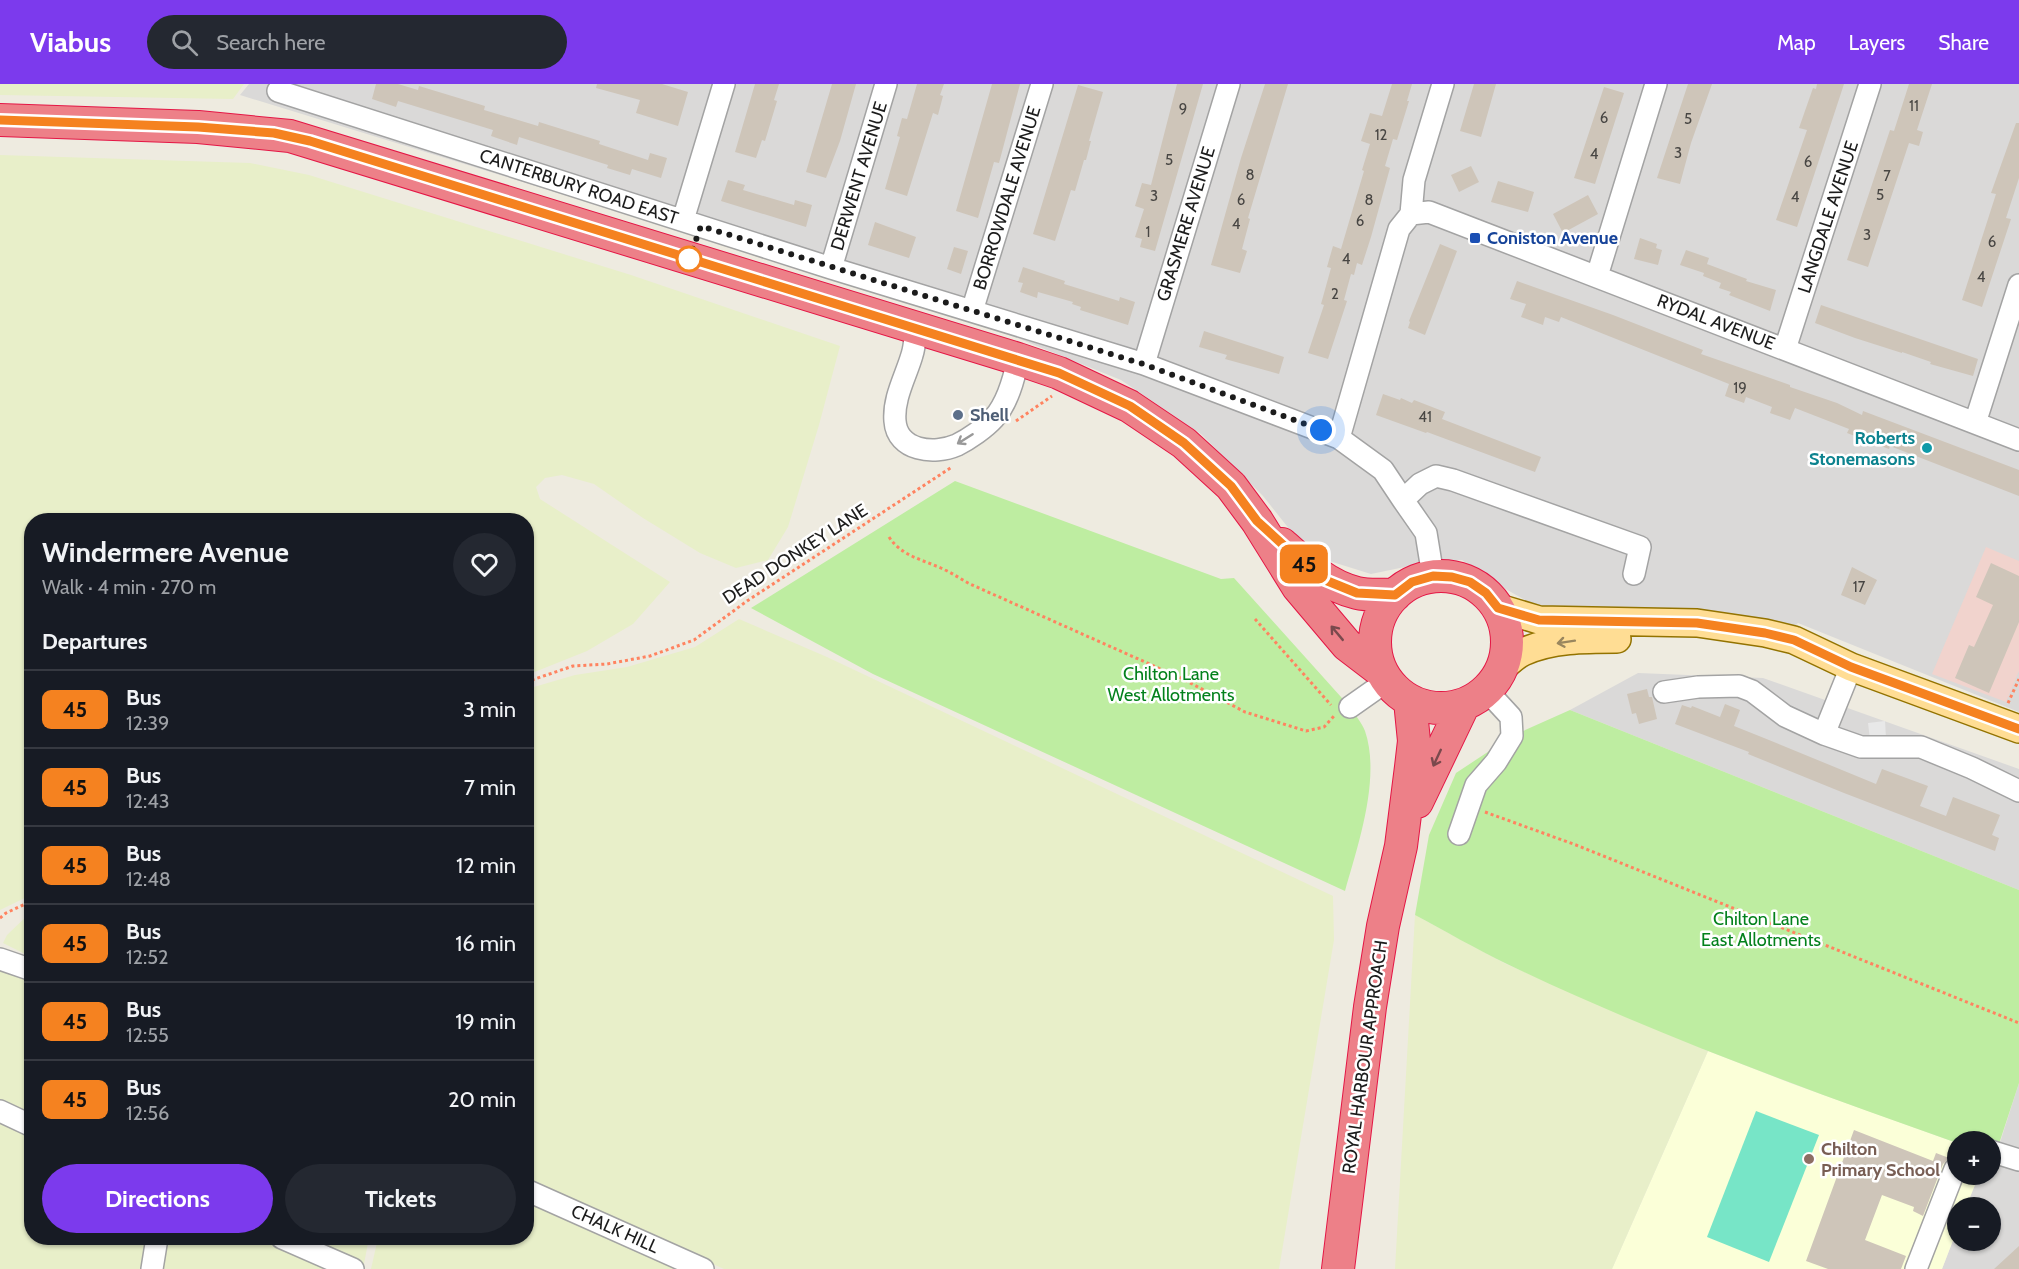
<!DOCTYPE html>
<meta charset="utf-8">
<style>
body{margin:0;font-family:Cabin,sans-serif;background:#242831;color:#f1f3f6;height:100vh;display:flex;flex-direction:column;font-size:22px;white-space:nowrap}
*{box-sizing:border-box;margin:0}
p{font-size:20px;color:#9ea1a6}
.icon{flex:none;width:33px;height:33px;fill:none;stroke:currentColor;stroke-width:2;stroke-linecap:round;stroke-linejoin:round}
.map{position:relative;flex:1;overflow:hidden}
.drawer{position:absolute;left:24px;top:429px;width:510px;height:732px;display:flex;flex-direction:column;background:#171b24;border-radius:24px;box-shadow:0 2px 4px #0004}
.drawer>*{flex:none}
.badge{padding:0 12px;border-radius:9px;font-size:21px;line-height:39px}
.tools{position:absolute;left:1947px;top:1047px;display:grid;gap:12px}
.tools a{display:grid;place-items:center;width:54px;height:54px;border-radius:50%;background:#171b24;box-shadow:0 2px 4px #0004;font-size:30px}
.you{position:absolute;width:30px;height:30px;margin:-15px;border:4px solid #fff;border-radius:50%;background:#1a73e8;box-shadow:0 0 0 9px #1a73e833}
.map>.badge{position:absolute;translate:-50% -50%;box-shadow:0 0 0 3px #fff}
h2{padding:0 18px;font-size:22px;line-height:54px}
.round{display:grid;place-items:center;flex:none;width:63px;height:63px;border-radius:32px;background:#242831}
.headline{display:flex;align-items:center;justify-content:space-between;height:102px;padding:0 18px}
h1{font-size:28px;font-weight:700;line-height:45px}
.cta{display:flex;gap:12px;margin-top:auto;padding:12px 18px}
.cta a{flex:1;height:69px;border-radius:36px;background:#7c3aed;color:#fff;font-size:24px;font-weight:700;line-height:69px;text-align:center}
.cta a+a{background:#242831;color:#f1f3f6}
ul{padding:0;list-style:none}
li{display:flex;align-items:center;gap:18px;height:78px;padding:0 18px;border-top:2px solid #363941}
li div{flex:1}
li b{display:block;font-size:22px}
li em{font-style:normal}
li .badge{min-width:66px;font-weight:700;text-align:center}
header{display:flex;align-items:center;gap:36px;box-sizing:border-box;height:84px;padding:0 30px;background:#7c3aed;color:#fff}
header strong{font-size:28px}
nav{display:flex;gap:33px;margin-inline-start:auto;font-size:21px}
.search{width:420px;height:54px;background:#242831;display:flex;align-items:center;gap:15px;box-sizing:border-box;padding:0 21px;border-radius:33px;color:#9ea1a6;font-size:22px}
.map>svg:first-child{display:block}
</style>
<header>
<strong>Viabus</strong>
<div class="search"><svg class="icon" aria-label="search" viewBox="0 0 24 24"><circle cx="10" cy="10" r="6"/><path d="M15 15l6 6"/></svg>Search here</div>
<nav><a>Map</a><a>Layers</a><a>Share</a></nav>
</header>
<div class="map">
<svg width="2019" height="1185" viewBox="0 0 2019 1185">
<rect width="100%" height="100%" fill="#eeebe0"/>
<!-- residential -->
<path fill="#dad9d8" d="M249 0H2019V628L1798 539 1789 547 1565 526 1532 520 1502 503 1462 476 1424 479 1371 490 1310 471 1263 412 1201 350 1121 296 975 237 240 11Z
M1638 589 1763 594 2019 685V806L1570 626Z
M2019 999V1185H1942L1957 1146 1958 1156H1990V1124L1966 1123 1979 1091 1990 1090 1991 1071H1996Z"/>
<!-- commercial -->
<path fill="#f1d3cd" d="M1986 463 2019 477V587L2006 618 1932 590Z"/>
<!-- education -->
<path fill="#fbffd8" d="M1708 967 1790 999 1957 1059 1958 1090 1979 1091 1966 1123 1958 1124 1957 1146 1942 1185H1612Z"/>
<!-- farmland -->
<path fill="#e8efc9" d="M0 0H244L233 15 0 11Z
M0 71 250 79 309 91 631 191 840 262 819 341 788 443 768 476 736 484 700 469 643 434 594 400 562 391 545 394 536 403 540 415 670 498 633 540 587 567 527 591 526 436H32L31 811 0 826Z
M739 535 827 573 1333 812 1334 856 1279 1185H724L527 1096V605L575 591 627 583 695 563Z
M31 828V873L3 859 7 851Z
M1415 831 1506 880 1708 967 1612 1185H1395Z
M0 882 31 894 32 1154H369L363 1185H0Z
M527 1115 679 1185H371L378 1154H526Z"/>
<!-- grass -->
<path fill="#beeda1" d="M955 397 1221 495 1234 494 1350 623C1355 631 1362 639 1365 647 1381 694 1358 761 1345 807L873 590 751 524Z
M1570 626 2019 806V999L1995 1072 1990 1058H1958L1957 1059C1805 1005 1653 950 1507 880 1476 865 1445 847 1415 831L1429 751 1456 689 1512 652Z"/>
<!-- pitch -->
<path fill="#77e5c7" d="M1756 1027 1819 1051 1769 1178 1707 1153Z"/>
<!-- parking -->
<path fill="#e8e8e8" d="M1885 637 1886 654 1870 656 1868 639Z"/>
<!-- building -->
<path fill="#cec5b9" d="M376 0H398L418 6 419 2 485 22 484 26 538 42 539 38 600 57 599 60 648 76 650 69 667 74 661 94 632 85 630 91 607 84 608 81 519 53 517 61 491 52 493 46 398 17 396 23 372 15Z
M597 0H662L688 8 678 42 636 29 640 16 596 4Z
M755 0H779L774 16 777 17 765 57 762 56 756 74 735 68Z
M832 0H856L840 57 826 94 806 88Z
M917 0H944L940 11 943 12 938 31 933 29 907 112 885 105 900 53 897 52 902 34 907 35Z
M992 0H1020L999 79 994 78 978 134 956 127Z
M1177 0H1203L1155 167 1140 163 1142 155 1135 153 1144 125 1135 122 1142 99 1151 101Z
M1265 0H1288L1248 134 1250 135 1242 165 1247 167 1240 189 1211 181 1241 74Z
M1392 0H1412L1407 17H1409L1397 56 1393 55 1385 82 1390 84 1371 153 1362 181 1357 179 1354 191 1351 190 1344 216 1347 217 1328 275 1308 269 1324 221 1321 220 1331 184 1327 183 1333 162 1341 165 1364 87 1362 86 1370 60 1361 57 1370 29 1382 32Z
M1474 0H1496L1481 53 1460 47Z
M1688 0H1712L1691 59 1680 100 1657 94Z
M1817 0H1844L1797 143 1776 136 1807 46 1799 44 1813 4 1816 5Z
M1909 0H1932L1917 46 1923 48 1919 62 1909 59 1868 183 1847 176 1890 46 1894 47Z
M1078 1 1103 8 1089 57H1091L1086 76H1084L1075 107 1071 106 1055 157 1033 150Z
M1604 3 1624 9 1595 100 1574 94Z
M2016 39H2019V94L2006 134 2011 135 1982 223 1962 216 1996 110 1991 109Z
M1471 82 1479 98 1459 108 1451 91Z
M728 96 745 101 743 106 794 121 795 116 812 121 806 143 721 117Z
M1498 97 1534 108 1528 128 1491 118Z
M1588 111 1598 130 1563 149 1553 130Z
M875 138 916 153 909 174 868 161Z
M1640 154 1657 160 1656 164 1662 166 1658 181 1634 175Z
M1440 160 1457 167 1425 251 1408 244 1410 238 1409 237Z
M954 163 968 167 961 190 947 185Z
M1686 166 1709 174 1704 189 1680 181Z
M1707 180 1747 195 1746 197 1776 206 1770 227 1729 211 1731 208 1719 204 1721 199 1703 192Z
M1023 183 1065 197 1064 200 1119 217 1120 213 1135 218 1128 241 1080 226 1081 223 1072 220 1073 218 1038 208 1037 214 1020 208 1023 199 1018 198Z
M1517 197 1613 231 1703 266 1701 270 1773 295 1790 301V303L1837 319 1862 331 1863 327 2019 386V412L1890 362 1889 365 1847 349 1849 345 1795 324 1790 336 1770 329 1772 323 1746 313 1744 319 1725 312 1729 300 1561 233 1559 238 1545 233 1543 241 1521 233 1526 220 1510 215Z
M1821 221 1978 275 1973 292 1930 280 1931 278 1902 268V269L1855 254 1815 239Z
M1204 247 1284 273 1279 290 1225 275 1227 271 1199 263Z
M1383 310 1400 316 1401 314 1412 319 1414 316 1445 328 1442 335 1541 373 1535 388 1427 348 1426 349 1376 331Z
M1991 479 2019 492V538L1989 609 1955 594 1969 561 1974 563 1993 521 1976 513Z
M1852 483 1877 496 1865 521 1841 511Z
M1647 605 1649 613H1652L1657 635 1639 640 1636 629 1632 630 1627 610Z
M1725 620 1740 626 1734 642 1764 654 1876 700 1882 685 1928 702 1920 722 1946 732 1953 713 2000 731 1992 751 1999 754 1995 767 1844 709 1748 670 1749 668 1675 640 1682 621 1691 624 1692 622 1720 633Z
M1854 1046 1933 1077 1936 1069 1949 1074 1943 1080 1923 1132 1913 1127 1914 1123 1882 1111 1865 1156 1906 1172 1901 1185H1828L1806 1177Z
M2019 1162V1185H1994Z"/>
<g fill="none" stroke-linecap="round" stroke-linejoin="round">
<!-- minor casing -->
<g stroke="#a3a3a3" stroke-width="24">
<path id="minor" d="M278 7 831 184 1144 280 1339 354 1383 386 1403 416 1426 449 1433 492
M1411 130 1429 128 2019 356
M683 136 724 0
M831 184 886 0
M1597 192 1656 0
M972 227 1042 0
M916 243C915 252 915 262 912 271 906 292 893 314 895 337 897 367 934 371 957 361 969 355 985 344 994 334 1008 318 1014 295 1018 275
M1785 265 1870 0
M1144 280 1229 0
M1975 339 2019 201
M1339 354 1399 145 1411 130 1414 96 1443 0
M1403 416 1420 400 1436 392 1453 396 1640 463 1634 490
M1664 608 1698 603 1739 602 1752 607 1785 632 1824 650 1861 663H1921L1972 684 2019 707
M1350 623 1387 597
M1824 650 1851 583
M1459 750 1476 701 1496 678 1512 652 1511 633 1487 607
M0 875 32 886
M0 1027 32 1042
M1990 1067 2019 1076
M526 1106 703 1185
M282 1154 353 1185
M152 1185 157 1154
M1916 1185 1955 1085"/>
</g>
<!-- major casing -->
<g stroke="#937300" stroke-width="30">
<path id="major" d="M1499 524 1539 536 1697 539 1765 549 1794 556 1851 583 2019 645
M1504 582C1510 577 1516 571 1523 568 1551 555 1586 555 1617 555"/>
</g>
<!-- highway casing -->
<g stroke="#e41645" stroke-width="34">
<path id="highway" d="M0 36 198 43 290 52 1018 275 1059 289 1129 322 1184 359 1231 402 1257 437 1298 503 1347 561 1381 587
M1282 460C1304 480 1327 502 1357 509 1369 512 1383 510 1395 511
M1375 558a66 66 0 1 1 132 0a66 66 0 1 1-132 0Z
M1417 718 1463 622
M1338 1185 1370 923 1383 842 1401 762 1411 683 1414 657 1410 617"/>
</g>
<!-- path -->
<path stroke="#ff8360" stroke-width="3" stroke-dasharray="3 3" stroke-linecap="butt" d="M1016 337 1052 312
M889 453C902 473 925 476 945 486 954 490 962 496 970 500L1181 594 1245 628 1306 647 1324 643 1335 631
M1255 535 1331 621
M526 598 573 582 607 580 650 572 694 556 747 517 952 383
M2008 619 2019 595
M1485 728 1576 761 2019 939
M0 834 6 829 32 817"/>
<!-- minor -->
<use href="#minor" stroke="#fff" stroke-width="21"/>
<!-- major -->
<use href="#major" stroke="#ffdd94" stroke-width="27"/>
<!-- highway -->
<use href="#highway" stroke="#ed8088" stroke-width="32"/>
</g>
<!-- one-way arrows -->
<defs><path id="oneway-shaft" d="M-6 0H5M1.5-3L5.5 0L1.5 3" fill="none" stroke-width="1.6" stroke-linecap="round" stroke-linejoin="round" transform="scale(1.5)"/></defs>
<use stroke="#999" href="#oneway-shaft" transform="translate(965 355) rotate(148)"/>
<g stroke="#7a494d">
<use href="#oneway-shaft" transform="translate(1337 549) rotate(-130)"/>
<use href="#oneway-shaft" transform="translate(1437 674) rotate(115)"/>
</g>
<use stroke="#99865e" href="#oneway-shaft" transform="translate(1566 558) rotate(171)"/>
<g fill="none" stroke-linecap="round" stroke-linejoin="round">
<!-- line casing -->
<g stroke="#fff" stroke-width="14">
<path id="line" d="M0 36 198 43 274 49 310 57 1059 289 1130 322 1184 359 1231 402 1257 437 1304 480 1325 496 1357 509 1395 511 1412 498 1433 492 1452 493 1470 498 1486 509 1498 524 1539 536 1697 539 1765 549 1794 556 1851 583 2019 645"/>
</g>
<!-- line -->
<use href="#line" stroke="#f58220" stroke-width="9"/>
<!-- walk -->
<path stroke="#1c1c1c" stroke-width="6" stroke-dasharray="0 10.8" d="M689 175 701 142 1143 280 1321 346"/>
</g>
<!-- markers -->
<rect fill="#1a4fb4" stroke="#fff" stroke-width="2" x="1469" y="148" width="12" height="12" rx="3"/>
<circle fill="#fff" stroke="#f58220" stroke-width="3" cx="689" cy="175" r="12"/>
<circle fill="#5c6f8a" stroke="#fff" stroke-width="2" cx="958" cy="331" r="6"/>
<circle fill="#0f9aa8" stroke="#fff" stroke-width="2" cx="1927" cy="364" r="6"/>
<circle fill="#8d6e63" stroke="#fff" stroke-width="2" cx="1809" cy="1075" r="6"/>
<g text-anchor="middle" stroke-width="5" stroke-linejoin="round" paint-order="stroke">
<!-- number labels -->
<g font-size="15" fill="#484643">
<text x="1914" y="27">11</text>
<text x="1183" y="30">9</text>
<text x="1604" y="39">6</text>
<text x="1688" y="40">5</text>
<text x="1381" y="56">12</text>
<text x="1678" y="74">3</text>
<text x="1594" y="75">4</text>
<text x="1169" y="81">5</text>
<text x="1808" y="83">6</text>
<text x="1250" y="96">8</text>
<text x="1887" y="97">7</text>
<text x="1880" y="116">5</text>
<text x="1154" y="117">3</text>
<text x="1795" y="118">4</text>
<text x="1241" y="121">6</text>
<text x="1369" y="121">8</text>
<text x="1360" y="142">6</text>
<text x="1236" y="145">4</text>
<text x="1148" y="153">1</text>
<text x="1867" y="156">3</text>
<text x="1992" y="163">6</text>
<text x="1346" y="180">4</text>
<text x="1981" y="198">4</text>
<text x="1335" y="215">2</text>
<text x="1740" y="309">19</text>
<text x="1425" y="338">41</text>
<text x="1859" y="508">17</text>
</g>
<!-- street labels -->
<g font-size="18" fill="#1c1c1c" stroke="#fff">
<text transform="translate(859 92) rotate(-73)" y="6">DERWENT AVENUE</text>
<text transform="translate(579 103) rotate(18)" y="6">CANTERBURY ROAD EAST</text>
<text transform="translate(1007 114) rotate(-73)" y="6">BORROWDALE AVENUE</text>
<text transform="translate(1828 133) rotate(-72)" y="6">LANGDALE AVENUE</text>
<text transform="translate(1186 140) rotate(-73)" y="6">GRASMERE AVENUE</text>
<text transform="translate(1716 238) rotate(21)" y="6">RYDAL AVENUE</text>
<text transform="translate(795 470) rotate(-33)" y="6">DEAD DONKEY LANE</text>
<text transform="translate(1365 973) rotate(-82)" y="6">ROYAL HARBOUR APPROACH</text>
<text transform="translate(615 1145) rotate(24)" y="6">CHALK HILL</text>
</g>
<!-- transit labels -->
<g font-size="18" font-weight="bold" fill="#164399" stroke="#fff" text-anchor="start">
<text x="1487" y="160">Coniston Avenue</text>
</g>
<!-- service labels -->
<g font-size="18" font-weight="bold" fill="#4e5e75" stroke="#fff" text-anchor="start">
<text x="970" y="337">Shell</text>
</g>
<!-- culture labels -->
<g font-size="18" font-weight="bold" fill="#0d838f" stroke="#fff" text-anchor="end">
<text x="1915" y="360">Roberts<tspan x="1915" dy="21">Stonemasons</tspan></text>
</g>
<!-- park labels -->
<g font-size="18" fill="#03811c" stroke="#fff">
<text x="1171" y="596">Chilton Lane<tspan x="1171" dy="21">West Allotments</tspan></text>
<text x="1761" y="841">Chilton Lane<tspan x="1761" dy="21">East Allotments</tspan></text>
</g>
<!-- education labels -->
<g font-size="18" font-weight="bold" fill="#785e54" stroke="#fff" text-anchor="start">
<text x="1821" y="1071">Chilton<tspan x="1821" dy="21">Primary School</tspan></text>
</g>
</g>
</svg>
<div class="tools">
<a>+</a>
<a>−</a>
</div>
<div class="you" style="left:1321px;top:346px"></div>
<b class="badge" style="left:1304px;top:480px;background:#f58220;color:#111">45</b>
<section class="drawer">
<div class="headline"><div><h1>Windermere Avenue</h1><p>Walk · 4 min · 270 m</p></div><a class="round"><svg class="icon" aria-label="heart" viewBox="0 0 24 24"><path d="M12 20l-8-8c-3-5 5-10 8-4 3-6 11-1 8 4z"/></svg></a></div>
<h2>Departures</h2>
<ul>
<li><span class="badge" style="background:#f58220;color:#111">45</span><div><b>Bus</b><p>12:39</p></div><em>3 min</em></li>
<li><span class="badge" style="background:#f58220;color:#111">45</span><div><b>Bus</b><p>12:43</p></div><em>7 min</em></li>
<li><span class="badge" style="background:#f58220;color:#111">45</span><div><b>Bus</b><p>12:48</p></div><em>12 min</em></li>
<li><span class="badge" style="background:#f58220;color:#111">45</span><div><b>Bus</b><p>12:52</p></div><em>16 min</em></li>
<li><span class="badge" style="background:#f58220;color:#111">45</span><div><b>Bus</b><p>12:55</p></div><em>19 min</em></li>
<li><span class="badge" style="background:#f58220;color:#111">45</span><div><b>Bus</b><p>12:56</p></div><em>20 min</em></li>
</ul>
<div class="cta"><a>Directions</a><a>Tickets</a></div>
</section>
</div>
